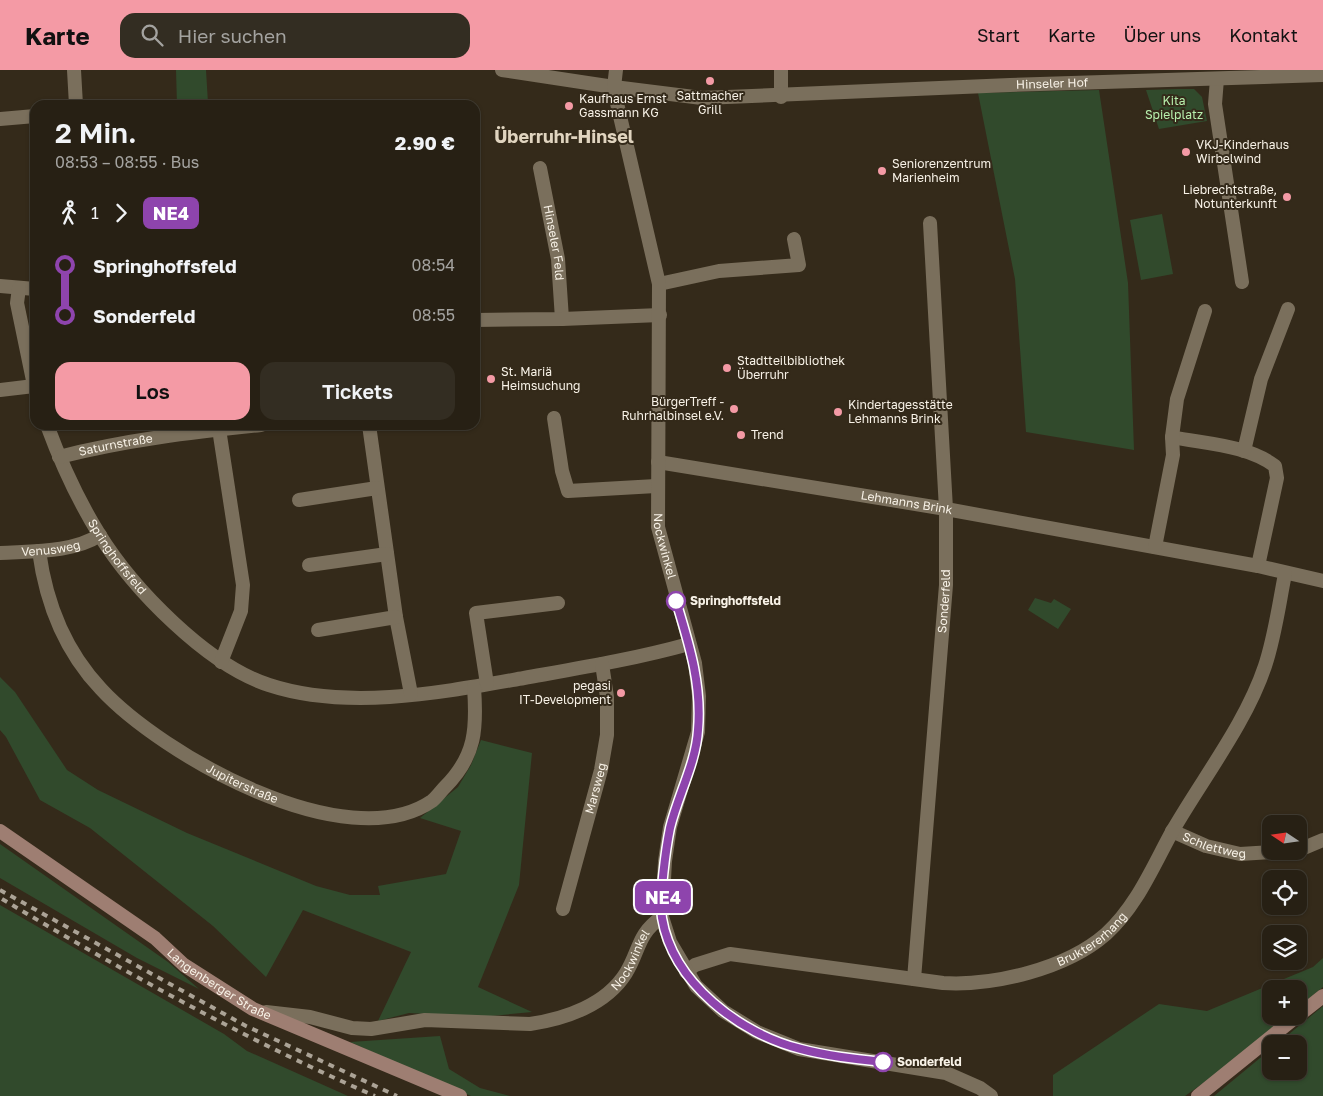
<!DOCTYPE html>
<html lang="de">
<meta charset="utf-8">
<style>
body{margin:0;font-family:"Golos Text",sans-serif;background:#332d22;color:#f1f3f6;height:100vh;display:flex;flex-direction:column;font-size:19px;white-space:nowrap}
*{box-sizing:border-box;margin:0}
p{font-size:16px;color:#a4a3a0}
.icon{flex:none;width:28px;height:28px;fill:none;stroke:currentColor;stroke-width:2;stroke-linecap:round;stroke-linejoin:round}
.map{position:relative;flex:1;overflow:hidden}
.sheet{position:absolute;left:30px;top:30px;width:450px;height:330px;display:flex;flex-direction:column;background:#272014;border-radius:15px;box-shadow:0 1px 4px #0004,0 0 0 1px #433e34}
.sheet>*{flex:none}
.badge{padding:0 10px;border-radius:8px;font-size:18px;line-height:32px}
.needle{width:32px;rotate:283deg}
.tools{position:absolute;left:1262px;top:745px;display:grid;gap:10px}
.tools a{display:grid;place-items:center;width:45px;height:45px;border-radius:10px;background:#272014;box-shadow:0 1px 4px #0004,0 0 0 1px #433e34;font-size:25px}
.map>.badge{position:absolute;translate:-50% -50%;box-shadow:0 0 0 2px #fff}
.legs{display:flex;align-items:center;gap:8px;height:55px;padding:0 25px;font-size:16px}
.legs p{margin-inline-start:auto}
.headline{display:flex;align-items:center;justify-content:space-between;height:85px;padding:0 25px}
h1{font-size:28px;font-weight:600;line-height:38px}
.primary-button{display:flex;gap:10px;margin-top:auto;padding:10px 25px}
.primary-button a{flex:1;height:58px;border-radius:15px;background:#f49aa5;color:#111;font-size:20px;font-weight:600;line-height:58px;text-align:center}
.primary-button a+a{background:#332d22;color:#f1f3f6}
ul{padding:0 25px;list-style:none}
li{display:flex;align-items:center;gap:18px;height:50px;font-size:19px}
li i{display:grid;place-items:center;width:8px;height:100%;margin:0 6px;background:currentColor}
li i::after{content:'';width:12px;height:12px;margin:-6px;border:4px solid;border-radius:50%;background:#272014}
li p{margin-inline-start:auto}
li:first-child i{background:linear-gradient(#0000 50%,currentColor 0)}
li:last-child i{background:linear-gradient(currentColor 50%,#0000 0)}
header{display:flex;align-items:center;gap:30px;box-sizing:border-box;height:70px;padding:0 25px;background:#f49aa5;color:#111}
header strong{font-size:24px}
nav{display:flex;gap:28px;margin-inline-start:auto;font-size:18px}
.search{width:350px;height:45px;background:#332d22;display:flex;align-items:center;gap:12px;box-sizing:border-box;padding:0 18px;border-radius:15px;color:#a4a3a0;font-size:19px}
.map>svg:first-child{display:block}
</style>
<header>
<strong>Karte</strong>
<div class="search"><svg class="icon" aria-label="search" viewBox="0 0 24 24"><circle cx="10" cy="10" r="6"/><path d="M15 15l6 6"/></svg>Hier suchen</div>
<nav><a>Start</a><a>Karte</a><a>Über uns</a><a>Kontakt</a></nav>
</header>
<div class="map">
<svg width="1323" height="1026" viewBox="0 0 1323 1026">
<rect width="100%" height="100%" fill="#342a1a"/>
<!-- green -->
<path fill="#314a2c" d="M176 0H206L208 33 177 35Z
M1177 19H1194L1202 27 1207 51 1159 59 1146 20Z
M1099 20 1128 213 1134 380 1026 362 1015 209 978 23Z
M1162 144 1173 204 1141 210 1130 150Z
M1035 528 1051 533 1054 529 1071 539 1058 559 1028 540Z
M0 607 15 622 67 700 98 720 187 763 316 816 350 825H380L378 816 446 804 461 761 420 748 458 717 471 695 481 670 532 683 519 815 478 917 532 942 481 947 409 943 378 951 411 882 303 840 266 907 213 856 90 758 40 730 6 667 0 660Z
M0 774 168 892 199 919 137 888 0 808Z
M0 835 224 964 247 981 348 1026H0Z
M1323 888V917L1299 937V919H1271V946H1288L1237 989 1185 1026H1053V1005L1159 934 1207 941 1313 897Z
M1323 936V1026H1214L1271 979V1001H1299V974H1277Z
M440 966 449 999 480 1018 510 1026H471L350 972Z"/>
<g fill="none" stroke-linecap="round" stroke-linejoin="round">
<!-- minor -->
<g stroke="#7a6f5c" stroke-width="14">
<path d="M74 0 76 35"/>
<path d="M781 0V27"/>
<path d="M1217 9 1215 34 1242 212"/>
<path id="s1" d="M614 17 702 28 1010 15 1323 5"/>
<path d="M0 49 35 46"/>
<path id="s2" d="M540 98 558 189 562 249"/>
<path d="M659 214 719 201 799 195 794 169"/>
<path d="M0 216 35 219"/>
<path d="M19 218 17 233 35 320"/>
<path d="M475 250 562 249 660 245"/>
<path d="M0 320 34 316"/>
<path d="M554 348 562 401 568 421 656 416"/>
<path id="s3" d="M47 355C61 393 78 430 99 464 133 519 207 595 269 615 348 641 444 622 524 608 580 598 635 589 689 574"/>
<path d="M369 355 396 547 411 624"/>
<path d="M219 359 243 515 241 541 221 592"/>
<path d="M1172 367C1206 374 1247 375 1275 396L1277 408 1258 496"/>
<path d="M1244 381 1261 309 1288 239"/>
<path id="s4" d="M59 387C125 370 193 362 261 355"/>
<path id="s5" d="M658 392 946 439 1258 496 1323 511"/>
<path d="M299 430 377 418"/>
<path d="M1155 477 1173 385 1172 367 1177 329 1205 241"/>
<path id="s6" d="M39 481C46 533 64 580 101 619 161 684 346 790 432 731 437 727 441 721 445 717 476 686 477 658 474 617"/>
<path id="s7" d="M0 483C32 481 72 483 100 465"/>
<path d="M309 495 387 484"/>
<path d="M318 560 396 547"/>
<path d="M487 614 476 543 558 533"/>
<path id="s8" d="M1172 761 1206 776 1240 784 1286 781"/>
<path d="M1299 780 1323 770"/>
<path id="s9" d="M563 839 601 700 607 665V627L602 594"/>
<path id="s10" d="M686 902 695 895 730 884 943 913C994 916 1066 899 1106 864 1137 836 1153 796 1173 760 1203 708 1246 653 1265 596 1275 566 1279 534 1285 504"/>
<path id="s11" d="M914 909 946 515V439L930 153"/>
<path id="s12" d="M266 942 310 947 352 958 371 959 425 950 530 954C565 949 606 935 626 903 640 880 637 864 662 847"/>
</g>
<!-- tertiary -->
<g stroke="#7a6f5c" stroke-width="14">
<path d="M502 0 614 17"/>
<path id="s13" d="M616 0 614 17 616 29 659 214 658 457 695 593 699 626 698 662 670 757 665 791 662 847 670 872 696 916 723 941 757 962 799 979 946 1003 980 1018 991 1026"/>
</g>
<!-- secondary -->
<g stroke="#9e7e72" stroke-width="14">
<path id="s14" d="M0 761 155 868 184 895 253 939 460 1026"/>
<path d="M1299 945 1323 926"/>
<path d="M1198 1026 1297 946"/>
</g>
<!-- rail -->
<path stroke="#aba396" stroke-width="4" stroke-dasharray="6 6" stroke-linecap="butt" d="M0 820 246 956 397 1026
M2 829C123 901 246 970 375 1026"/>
</g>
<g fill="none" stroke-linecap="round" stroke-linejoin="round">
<!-- line-1 casing -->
<g stroke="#fff" stroke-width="11">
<path id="line-1" d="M676 531C689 574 702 614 698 660 696 693 678 725 670 758 666 778 659 828 662 848 673 913 740 964 801 979 827 986 855 989 883 992"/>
</g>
<!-- line-1 -->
<use href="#line-1" stroke="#8e44ad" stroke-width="8"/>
</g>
<!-- markers -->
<g fill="#f49aa5" stroke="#342a1a" stroke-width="2">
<circle cx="710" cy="11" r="5"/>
<circle cx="569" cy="36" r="5"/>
<circle cx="1186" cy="82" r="5"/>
<circle cx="882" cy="101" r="5"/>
<circle cx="1287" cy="127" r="5"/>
<circle cx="727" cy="298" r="5"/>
<circle cx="491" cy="309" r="5"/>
<circle cx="734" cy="339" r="5"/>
<circle cx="838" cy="342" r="5"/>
<circle cx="741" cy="365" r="5"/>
<circle cx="621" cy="623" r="5"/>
</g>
<g fill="#fff" stroke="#8e44ad" stroke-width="2.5">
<circle cx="676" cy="531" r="9"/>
<circle cx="883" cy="992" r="9"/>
</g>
<g text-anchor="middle" stroke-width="4" stroke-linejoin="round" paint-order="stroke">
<!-- street labels -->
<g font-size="12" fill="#f8f2e7" stroke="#342a1a">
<text dy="4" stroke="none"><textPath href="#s1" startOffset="439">Hinseler Hof</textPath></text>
<text dy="4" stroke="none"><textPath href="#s2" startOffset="76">Hinseler Feld</textPath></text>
<text dy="4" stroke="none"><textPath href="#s4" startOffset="58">Saturnstraße</textPath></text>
<text dy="4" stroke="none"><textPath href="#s5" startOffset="252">Lehmanns Brink</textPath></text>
<text dy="4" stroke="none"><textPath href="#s13" startOffset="482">Nockwinkel</textPath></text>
<text dy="4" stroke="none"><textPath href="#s7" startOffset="51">Venusweg</textPath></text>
<text dy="4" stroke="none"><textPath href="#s3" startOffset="150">Springhoffsfeld</textPath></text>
<text dy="4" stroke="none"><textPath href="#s11" startOffset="379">Sonderfeld</textPath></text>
<text dy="4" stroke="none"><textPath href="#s6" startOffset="325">Jupiterstraße</textPath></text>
<text dy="4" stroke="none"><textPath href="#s9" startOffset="125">Marsweg</textPath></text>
<text dy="4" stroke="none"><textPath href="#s8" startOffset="45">Schlettweg</textPath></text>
<text dy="4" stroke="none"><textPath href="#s10" startOffset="422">Bruktererhang</textPath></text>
<text dy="4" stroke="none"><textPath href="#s12" startOffset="392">Nockwinkel</textPath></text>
<text dy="4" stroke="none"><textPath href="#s14" startOffset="268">Langenberger Straße</textPath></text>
</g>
<!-- poi labels -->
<g font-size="12" fill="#f8f2e7" stroke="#342a1a" text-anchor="start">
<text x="710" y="30" text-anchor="middle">Sattmacher<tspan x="710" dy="14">Grill</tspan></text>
<text x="579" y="33">Kaufhaus Ernst<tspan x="579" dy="14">Gassmann KG</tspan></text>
<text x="1196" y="79">VKJ-Kinderhaus<tspan x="1196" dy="14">Wirbelwind</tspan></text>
<text x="892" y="98">Seniorenzentrum<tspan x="892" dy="14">Marienheim</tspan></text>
<text x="1277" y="124" text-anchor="end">Liebrechtstraße,<tspan x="1277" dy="14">Notunterkunft</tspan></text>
<text x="737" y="295">Stadtteilbibliothek<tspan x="737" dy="14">Überruhr</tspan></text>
<text x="501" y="306">St. Mariä<tspan x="501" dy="14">Heimsuchung</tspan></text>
<text x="724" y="336" text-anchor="end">BürgerTreff -<tspan x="724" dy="14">Ruhrhalbinsel e.V.</tspan></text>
<text x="848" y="339">Kindertagesstätte<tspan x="848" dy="14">Lehmanns Brink</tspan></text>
<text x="751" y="369">Trend</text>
<text x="611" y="620" text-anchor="end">pegasi<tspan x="611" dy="14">IT-Development</tspan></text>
</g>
<!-- park labels -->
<g font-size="12" fill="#b7efad" stroke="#342a1a">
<text x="1174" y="35">Kita<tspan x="1174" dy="14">Spielplatz</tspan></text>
</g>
<!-- stop labels -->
<g font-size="12" font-weight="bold" fill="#f8f2e7" stroke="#342a1a" text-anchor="start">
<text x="690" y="535">Springhoffsfeld</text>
<text x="897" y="996">Sonderfeld</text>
</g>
<!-- district labels -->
<g font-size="18" font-weight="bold" fill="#e0d4bf" stroke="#342a1a">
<text x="564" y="73">Überruhr-Hinsel</text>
</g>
</g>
</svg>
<div class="tools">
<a><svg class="needle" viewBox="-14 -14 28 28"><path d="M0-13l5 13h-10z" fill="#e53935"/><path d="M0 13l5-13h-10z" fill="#a4a3a0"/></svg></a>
<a><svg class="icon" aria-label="locate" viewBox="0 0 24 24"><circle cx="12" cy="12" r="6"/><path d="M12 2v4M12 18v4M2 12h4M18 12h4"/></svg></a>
<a><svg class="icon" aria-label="layers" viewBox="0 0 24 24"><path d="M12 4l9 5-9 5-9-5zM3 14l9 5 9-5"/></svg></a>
<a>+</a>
<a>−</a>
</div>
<b class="badge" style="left:663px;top:827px;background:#8e44ad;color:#fff">NE4</b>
<section class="sheet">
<div class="headline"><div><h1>2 Min.</h1><p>08:53 – 08:55 · Bus</p></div><b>2.90 €</b></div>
<div class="legs"><svg class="icon" aria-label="walk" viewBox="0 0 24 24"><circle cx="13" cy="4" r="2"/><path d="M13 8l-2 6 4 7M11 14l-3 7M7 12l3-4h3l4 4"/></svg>1<svg class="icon" aria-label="forward" viewBox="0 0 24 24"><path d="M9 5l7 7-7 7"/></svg><b class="badge" style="background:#8e44ad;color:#fff">NE4</b></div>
<ul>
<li><i style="color:#8e44ad"></i><b>Springhoffsfeld</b><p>08:54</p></li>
<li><i style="color:#8e44ad"></i><b>Sonderfeld</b><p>08:55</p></li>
</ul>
<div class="primary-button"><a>Los</a><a>Tickets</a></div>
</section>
</div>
